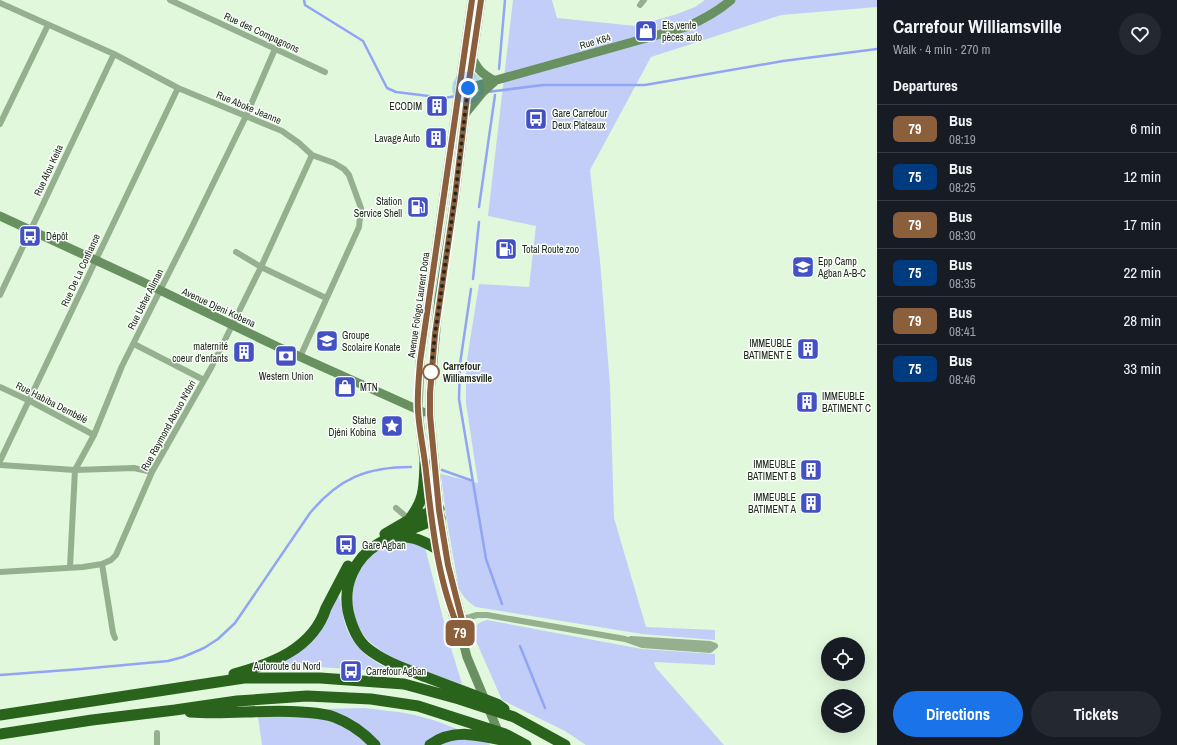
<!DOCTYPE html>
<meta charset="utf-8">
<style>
body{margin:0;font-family:"Archivo Narrow",sans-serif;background:#242831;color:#f1f3f6;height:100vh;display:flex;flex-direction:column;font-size:15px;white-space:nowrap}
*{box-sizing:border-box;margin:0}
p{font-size:13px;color:#9ea1a6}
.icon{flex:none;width:22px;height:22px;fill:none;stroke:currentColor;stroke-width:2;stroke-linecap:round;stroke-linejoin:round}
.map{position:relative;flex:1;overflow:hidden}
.details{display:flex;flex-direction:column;background:#171b24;width:300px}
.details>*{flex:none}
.badge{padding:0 8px;border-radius:6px;font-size:14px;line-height:26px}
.controls{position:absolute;left:821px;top:637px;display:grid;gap:8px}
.controls a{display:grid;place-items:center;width:44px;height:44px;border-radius:50%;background:#171b24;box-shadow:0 4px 16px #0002;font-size:20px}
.you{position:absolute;width:20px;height:20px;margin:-10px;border:3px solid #fff;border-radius:50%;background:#1a73e8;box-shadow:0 0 0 6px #1a73e833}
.map>.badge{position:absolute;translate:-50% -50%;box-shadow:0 0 0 2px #fff}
h2{padding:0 16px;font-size:15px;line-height:36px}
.round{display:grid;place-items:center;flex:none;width:42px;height:42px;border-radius:21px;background:#242831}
.summary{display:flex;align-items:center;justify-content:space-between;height:68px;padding:0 16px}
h1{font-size:19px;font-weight:700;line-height:30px}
.primary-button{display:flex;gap:8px;margin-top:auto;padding:8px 16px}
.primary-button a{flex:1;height:46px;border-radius:24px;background:#1a73e8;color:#fff;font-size:16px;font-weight:700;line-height:46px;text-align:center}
.primary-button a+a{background:#242831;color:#f1f3f6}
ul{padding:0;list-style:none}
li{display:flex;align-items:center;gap:12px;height:48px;padding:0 16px;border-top:1px solid #363941}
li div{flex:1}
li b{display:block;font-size:15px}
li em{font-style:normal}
li .badge{min-width:44px;font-weight:700;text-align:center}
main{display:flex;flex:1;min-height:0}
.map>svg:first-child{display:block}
</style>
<main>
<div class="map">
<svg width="877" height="745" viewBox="0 0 877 745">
<rect width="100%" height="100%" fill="#e1f8dc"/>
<!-- green -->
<path fill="#c2cef8" d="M513 0H552L557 18 636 26 677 14 695 7 705 0H877V7L781 15 651 57 590 170 600 261 610 385 614 518 646 627 715 630V640L642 634 476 607C468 602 464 598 459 589L446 516 441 474 478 483 466 403V366L479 284 529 287 536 226 488 216Z
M393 541 408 542 425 547 448 638 462 684C419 668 342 652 353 591 355 577 361 562 372 553 378 548 386 545 393 541Z
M339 595C342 607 343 621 348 632 357 651 376 664 394 672L318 667 270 669 296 654Z
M487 620 642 649 715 654V665L654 662 656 668 724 745H586L565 731 502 700 472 632C476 624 480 622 487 620Z
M364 708C379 710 395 711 410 714 438 720 463 731 488 742L490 745H262L258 717 326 709Z"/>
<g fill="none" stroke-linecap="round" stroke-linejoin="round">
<!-- stream -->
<path stroke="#91a4f6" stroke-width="2.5" d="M304 0 305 5 363 41 387 88 396 92 445 98 456 96
M499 69 505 0
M487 92 543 85H645L783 61 877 49
M479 207 495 95
M473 279 479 222
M471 289 460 364 459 399 486 559 502 604
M442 470 473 481
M520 646 545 708
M0 675 81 669 168 661 183 657 204 648 218 639 235 623 310 513C339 478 367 467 411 467"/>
<!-- street -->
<path stroke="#95b08f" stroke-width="6" d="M170 0 325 72
M0 3 114 54 178 88 282 131 299 143 312 155 334 163 344 169 349 175 361 208 359 227 300 357
M640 5 644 0
M0 124 48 25
M236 252 261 267 326 298
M0 295 114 54
M134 344 204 380
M0 387 30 401 94 435
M0 461 178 88
M0 465 75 470 134 468 152 472
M396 508 410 520
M102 564 113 633 115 638
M70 567 75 470 94 435 122 366 189 233 246 116 275 49
M0 572 83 567 102 564 111 560 116 555 152 472 211 368 261 267 312 155
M460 620 477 615H487L625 639 642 645 710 650 715 646
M631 639 710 644 715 646
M157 733V745"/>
<!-- secondary -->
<path stroke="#699060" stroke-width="9" d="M472 0 420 362 418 410 430 512 440 567 455 622 461 634 467 657 500 736
M472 58C479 71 482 74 495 81
M462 88H468L686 27C702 20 717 12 731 0
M465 114 483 92 494 82
M0 216 143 282 276 346 423 412
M461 633 462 620 448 565 439 509 430 415V393L439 298 455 197 468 88 481 0"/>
<!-- highway -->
<path stroke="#2a641c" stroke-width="11" d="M440 518C428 522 417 527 406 531 397 535 387 538 378 544 355 558 343 584 348 611 351 624 356 639 367 648 384 662 406 669 426 677 450 686 474 695 497 704L504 709
M409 520C425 499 424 488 425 463
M385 534 409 520 439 509
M397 536C414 537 422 540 437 549
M234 674C271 664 313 649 326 608L348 566
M190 712C227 715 264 709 301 712 312 713 324 713 334 717 350 723 364 733 375 745
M0 715 244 678H320L404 684 459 699 514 717 565 745
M0 734 92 720 175 710 237 701 307 696 371 699 418 706 505 734 526 745
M430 745C454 727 484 736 510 742"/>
</g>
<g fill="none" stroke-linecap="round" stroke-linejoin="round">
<!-- line casing -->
<g stroke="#fff" stroke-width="9">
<path id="line" d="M472 0 420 362C419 378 417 394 418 410 419 430 424 451 426 471 432 525 438 584 461 634L462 620 448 565 439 510 430 415V393L435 334 455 197 468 88 481 0"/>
</g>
<!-- line -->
<use href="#line" stroke="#8b5e3c" stroke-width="6"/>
<!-- walk -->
<path stroke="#21291f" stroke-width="4" stroke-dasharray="0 7.2" d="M431 372 430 379 435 334 455 197 468 88"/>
</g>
<!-- icons -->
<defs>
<g id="shop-square" transform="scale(1.15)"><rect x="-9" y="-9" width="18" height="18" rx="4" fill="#4351c5" stroke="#fafff9"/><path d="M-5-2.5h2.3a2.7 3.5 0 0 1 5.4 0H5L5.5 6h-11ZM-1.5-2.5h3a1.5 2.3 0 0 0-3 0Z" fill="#fff"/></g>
<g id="building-square" transform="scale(1.15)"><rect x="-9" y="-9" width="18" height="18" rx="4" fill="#4351c5" stroke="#fafff9"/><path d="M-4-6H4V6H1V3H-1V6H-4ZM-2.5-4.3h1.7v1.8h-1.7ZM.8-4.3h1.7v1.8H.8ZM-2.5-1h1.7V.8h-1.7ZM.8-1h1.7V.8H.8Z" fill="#fff"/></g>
<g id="bus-square" transform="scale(1.15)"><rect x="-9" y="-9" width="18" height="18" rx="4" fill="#4351c5" stroke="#fafff9"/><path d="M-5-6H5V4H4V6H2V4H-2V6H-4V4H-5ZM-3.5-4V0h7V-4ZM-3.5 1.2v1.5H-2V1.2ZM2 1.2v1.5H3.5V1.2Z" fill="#fff"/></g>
<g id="fuel-square" transform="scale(1.15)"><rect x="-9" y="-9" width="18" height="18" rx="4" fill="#4351c5" stroke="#fafff9"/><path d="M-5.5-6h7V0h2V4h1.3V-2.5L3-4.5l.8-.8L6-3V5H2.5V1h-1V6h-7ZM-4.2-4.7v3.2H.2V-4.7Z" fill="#fff"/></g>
<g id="school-square" transform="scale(1.15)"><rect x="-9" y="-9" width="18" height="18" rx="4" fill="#4351c5" stroke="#fafff9"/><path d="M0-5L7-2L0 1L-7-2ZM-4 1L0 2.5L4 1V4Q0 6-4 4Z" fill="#fff"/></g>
<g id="bank-square" transform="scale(1.15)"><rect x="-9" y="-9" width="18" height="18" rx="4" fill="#4351c5" stroke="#fafff9"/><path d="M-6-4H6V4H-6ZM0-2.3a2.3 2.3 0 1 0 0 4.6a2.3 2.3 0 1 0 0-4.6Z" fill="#fff"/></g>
<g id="sight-square" transform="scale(1.15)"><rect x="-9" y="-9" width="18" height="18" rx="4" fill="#4351c5" stroke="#fafff9"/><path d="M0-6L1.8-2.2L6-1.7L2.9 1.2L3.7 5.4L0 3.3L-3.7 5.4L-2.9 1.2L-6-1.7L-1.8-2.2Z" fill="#fff"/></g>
</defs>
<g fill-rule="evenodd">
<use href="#shop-square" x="646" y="31"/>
<use href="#building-square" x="437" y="106"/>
<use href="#bus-square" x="536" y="119"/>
<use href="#building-square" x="436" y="138"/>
<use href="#fuel-square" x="418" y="207"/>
<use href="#bus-square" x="30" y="236"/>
<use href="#fuel-square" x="506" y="249"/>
<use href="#school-square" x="803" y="267"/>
<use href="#school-square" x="327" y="341"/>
<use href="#building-square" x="808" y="349"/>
<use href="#building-square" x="244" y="352"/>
<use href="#bank-square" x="286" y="356"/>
<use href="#shop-square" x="345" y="387"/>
<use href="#building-square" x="807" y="402"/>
<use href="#sight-square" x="392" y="426"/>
<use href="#building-square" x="811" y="470"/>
<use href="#building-square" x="811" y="503"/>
<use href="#bus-square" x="346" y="545"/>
<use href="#bus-square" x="351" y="671"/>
</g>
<!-- markers -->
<circle fill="#fff" stroke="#8b5e3c" stroke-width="2" cx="431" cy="372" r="8"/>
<g text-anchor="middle" stroke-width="3" stroke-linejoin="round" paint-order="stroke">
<!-- poi labels -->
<g font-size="10" fill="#21291f" stroke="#fafff9" text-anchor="start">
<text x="662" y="29">Ets vente<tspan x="662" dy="12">pèces auto</tspan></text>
<text x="422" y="110" text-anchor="end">ECODIM</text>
<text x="552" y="117">Gare Carrefour<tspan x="552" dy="12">Deux Plateaux</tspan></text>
<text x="420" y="142" text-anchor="end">Lavage Auto</text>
<text x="402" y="205" text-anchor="end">Station<tspan x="402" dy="12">Service Shell</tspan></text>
<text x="46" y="240">Dépôt</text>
<text x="522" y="253">Total Route zoo</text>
<text x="818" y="265">Epp Camp<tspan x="818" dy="12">Agban A-B-C</tspan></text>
<text x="342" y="339">Groupe<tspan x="342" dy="12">Scolaire Konate</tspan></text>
<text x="792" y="347" text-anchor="end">IMMEUBLE<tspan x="792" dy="12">BATIMENT E</tspan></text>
<text x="228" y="350" text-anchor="end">maternité<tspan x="228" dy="12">coeur d'enfants</tspan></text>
<text x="286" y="380" text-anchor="middle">Western Union</text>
<text x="360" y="391">MTN</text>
<text x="822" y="400">IMMEUBLE<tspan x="822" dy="12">BATIMENT C</tspan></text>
<text x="376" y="424" text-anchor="end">Statue<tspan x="376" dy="12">Djéni Kobina</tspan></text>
<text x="796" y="468" text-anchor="end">IMMEUBLE<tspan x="796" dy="12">BATIMENT B</tspan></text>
<text x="796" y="501" text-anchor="end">IMMEUBLE<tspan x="796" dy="12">BATIMENT A</tspan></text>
<text x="362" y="549">Gare Agban</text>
<text x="366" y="675">Carrefour Agban</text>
</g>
<!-- street labels -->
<g font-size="10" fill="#21291f" stroke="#fafff9">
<text transform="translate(262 32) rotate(25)" y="4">Rue des Compagnons</text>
<text transform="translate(595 41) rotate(-16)" y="4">Rue K64</text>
<text transform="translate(249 107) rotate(23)" y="4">Rue Aboke Jeanne</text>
<text transform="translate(48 170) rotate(-65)" y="4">Rue Afou Keita</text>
<text transform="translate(80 270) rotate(-65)" y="4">Rue De La Confiance</text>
<text transform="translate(145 299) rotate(-63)" y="4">Rue Usher Aliman</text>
<text transform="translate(418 305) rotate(-82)" y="4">Avenue Fologo Laurent Dona</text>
<text transform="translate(219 307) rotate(25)" y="4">Avenue Djeni Kobena</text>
<text transform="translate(52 402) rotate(27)" y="4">Rue Habiba Dembélé</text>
<text transform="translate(168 425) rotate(-61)" y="4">Rue Raymond Abouo N'dori</text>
<text x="287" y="670">Autoroute du Nord</text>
</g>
<!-- stop labels -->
<g font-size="10" font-weight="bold" fill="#21291f" stroke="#fafff9" text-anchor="start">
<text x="443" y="370">Carrefour<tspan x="443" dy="12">Williamsville</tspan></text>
</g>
</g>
</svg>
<div class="controls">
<a><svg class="icon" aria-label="locate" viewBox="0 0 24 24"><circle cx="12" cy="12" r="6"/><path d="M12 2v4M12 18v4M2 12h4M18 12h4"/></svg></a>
<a><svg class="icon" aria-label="layers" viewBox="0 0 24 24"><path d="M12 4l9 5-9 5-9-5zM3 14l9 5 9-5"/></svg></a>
</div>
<div class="you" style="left:468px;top:88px"></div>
<b class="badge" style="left:460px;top:633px;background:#8b5e3c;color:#fff">79</b>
</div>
<section class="details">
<div class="summary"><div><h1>Carrefour Williamsville</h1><p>Walk · 4 min · 270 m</p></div><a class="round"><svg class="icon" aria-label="heart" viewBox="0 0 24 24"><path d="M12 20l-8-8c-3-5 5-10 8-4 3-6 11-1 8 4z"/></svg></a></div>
<h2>Departures</h2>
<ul>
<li><span class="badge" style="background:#8b5e3c;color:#fff">79</span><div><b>Bus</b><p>08:19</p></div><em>6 min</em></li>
<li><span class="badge" style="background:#003b80;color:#fff">75</span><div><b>Bus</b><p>08:25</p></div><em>12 min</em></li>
<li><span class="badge" style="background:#8b5e3c;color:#fff">79</span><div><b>Bus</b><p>08:30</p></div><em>17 min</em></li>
<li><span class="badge" style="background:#003b80;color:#fff">75</span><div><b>Bus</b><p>08:35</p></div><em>22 min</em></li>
<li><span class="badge" style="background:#8b5e3c;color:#fff">79</span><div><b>Bus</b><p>08:41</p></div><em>28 min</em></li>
<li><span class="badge" style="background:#003b80;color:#fff">75</span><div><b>Bus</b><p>08:46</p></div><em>33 min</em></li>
</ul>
<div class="primary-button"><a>Directions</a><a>Tickets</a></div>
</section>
</main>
